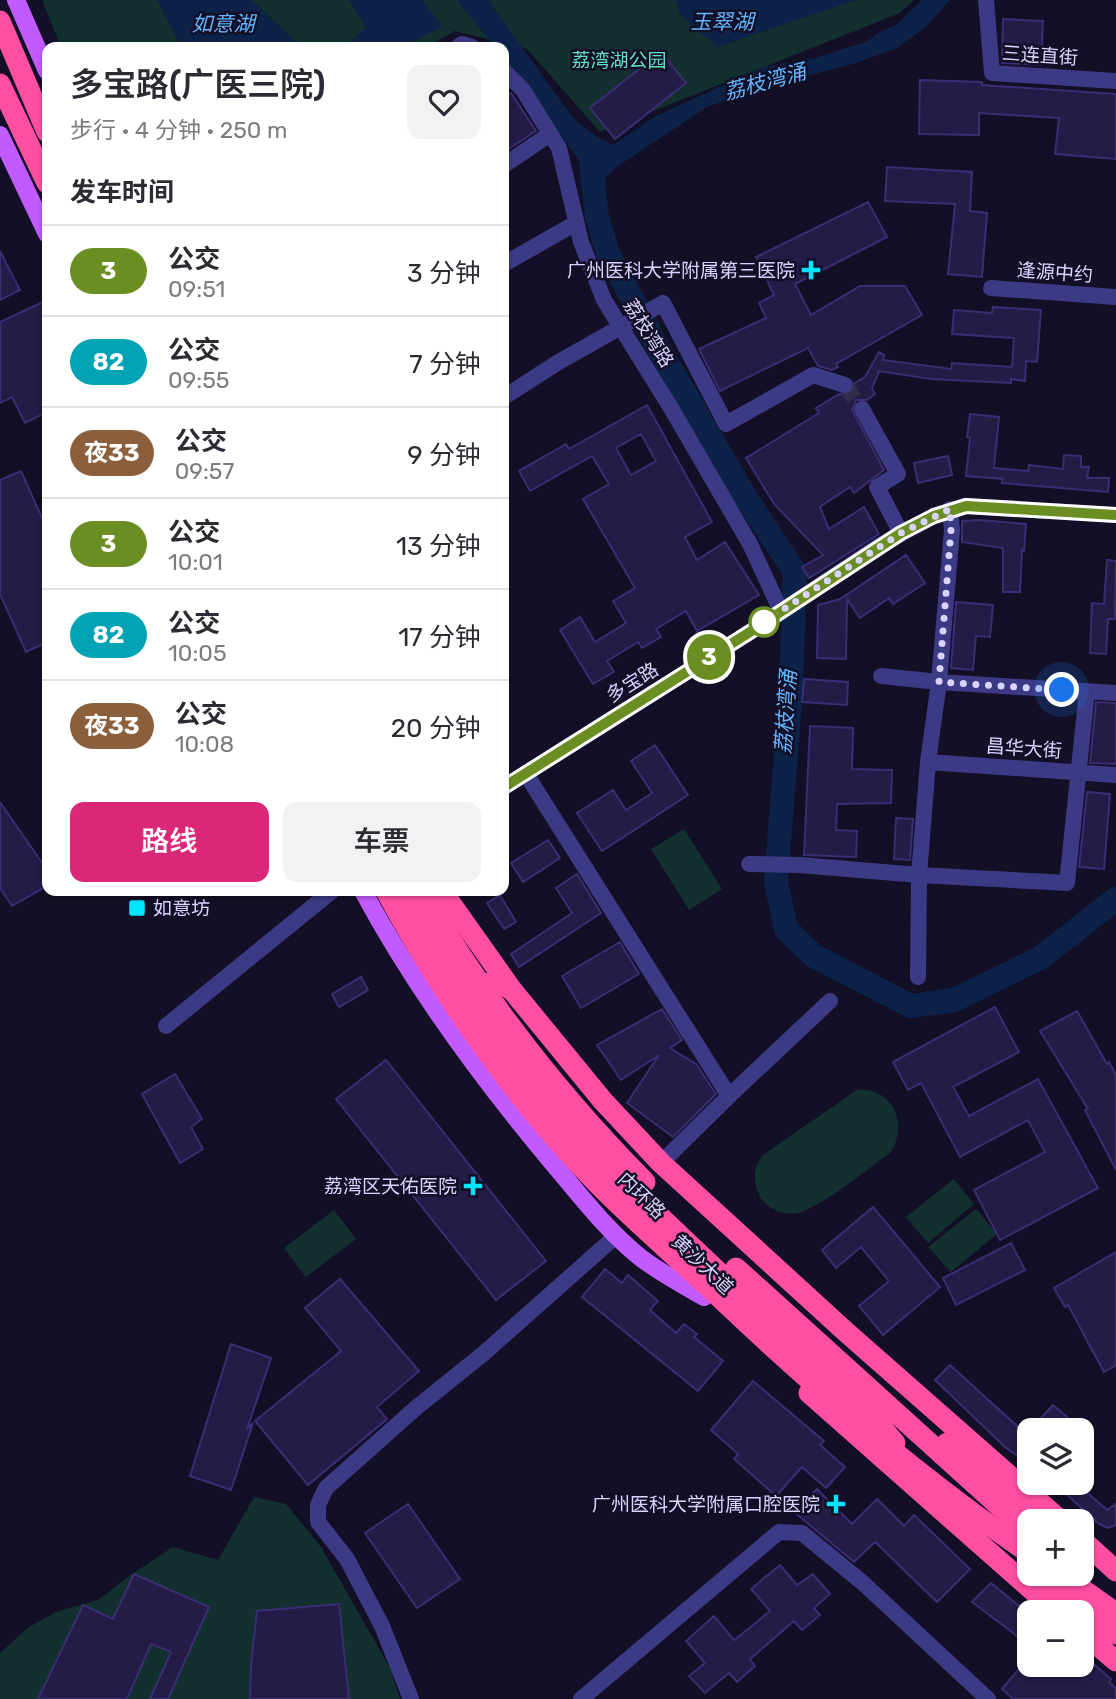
<!DOCTYPE html>
<html lang="zh">
<meta charset="utf-8">
<style>
body{margin:0;font-family:Rubik,"Noto Sans SC",sans-serif;background:#f2f2f3;color:#2b2b33;height:100vh;display:flex;flex-direction:column;font-size:26px;white-space:nowrap}
*{box-sizing:border-box;margin:0}
p{font-size:23px;color:#7c7c81}
.icon{flex:none;width:38px;height:38px;fill:none;stroke:currentColor;stroke-width:2;stroke-linecap:round;stroke-linejoin:round}
.map{position:relative;flex:1;overflow:hidden}
.sheet{position:absolute;left:42px;top:42px;width:467px;height:854px;display:flex;flex-direction:column;background:#fff;border-radius:14px;box-shadow:0 2px 5px #0004}
.sheet>*{flex:none}
.badge{padding:0 14px;border-radius:23px;font-size:24px;line-height:46px}
.buttons{position:absolute;left:1017px;top:1418px;display:grid;gap:14px}
.buttons a{display:grid;place-items:center;width:77px;height:77px;border-radius:14px;background:#fff;box-shadow:0 2px 5px #0004;font-size:35px}
.you{position:absolute;width:35px;height:35px;margin:-18px;border:5px solid #fff;border-radius:50%;background:#1a73e8;box-shadow:0 0 0 10px #1a73e833}
.map>.badge{position:absolute;translate:-50% -50%;box-shadow:0 0 0 4px #fff}
h2{padding:0 28px;font-size:26px;line-height:63px}
.round{display:grid;place-items:center;flex:none;width:74px;height:74px;border-radius:14px;background:#f2f2f3}
.head{display:flex;align-items:center;justify-content:space-between;height:119px;padding:0 28px}
h1{font-size:33px;font-weight:600;line-height:52px}
.primary-button{display:flex;gap:14px;margin-top:auto;padding:14px 28px}
.primary-button a{flex:1;height:80px;border-radius:14px;background:#db2777;color:#fff;font-size:28px;font-weight:600;line-height:80px;text-align:center}
.primary-button a+a{background:#f2f2f3;color:#2b2b33}
ul{padding:0;list-style:none}
li{display:flex;align-items:center;gap:21px;height:91px;padding:0 28px;border-top:2px solid #e1e1e2}
li div{flex:1}
li b{display:block;font-size:26px}
li em{font-style:normal}
li .badge{min-width:77px;font-weight:700;text-align:center}
.map>svg:first-child{display:block}
</style>
<div class="map">
<svg width="1116" height="1699" viewBox="0 0 1116 1699">
<rect width="100%" height="100%" fill="#130f26"/>
<!-- green -->
<path fill="#12302f" d="M42 0H914L900 13 600 132 527 49 455 31 426 47H61Z
M684 829 722 889 689 910 651 849Z
M858 1089C863 1090 870 1090 875 1092 900 1102 904 1131 891 1152 869 1168 825 1204 801 1212 785 1217 767 1209 759 1195 753 1180 753 1167 763 1155Z
M954 1179 974 1204 928 1243 906 1217Z
M976 1209 997 1234 951 1272 928 1247Z
M334 1210 356 1239 306 1277 284 1248Z
M254 1497 286 1504 321 1547 390 1668 400 1699H0V1653L29 1627 56 1612 98 1600 132 1574 173 1547 218 1560Z"/>
<!-- water -->
<path fill="#0c2248" d="M157 0H252L302 47H181Z
M349 0H423L442 27 402 47H344L366 28Z
M457 0H488L574 119 597 137 613 145 656 116 763 67 815 58 868 41 876 34 897 24 922 0H950L926 27 897 48 853 64 772 85 707 107 615 168 605 179 583 176 584 167 504 58V47H495Z
M676 0H856L718 47 680 15Z"/>
<g fill="none" stroke-linecap="round" stroke-linejoin="round">
<!-- river -->
<path stroke="#0c2248" stroke-width="24" d="M591 162 597 216 607 251 653 339 743 493 795 572 791 689 776 882 786 929 814 956 911 1006 954 1000 1040 958 1116 899"/>
</g>
<!-- building -->
<path fill="#241b47" stroke="#3b2d73" stroke-width="2" fill-rule="evenodd" d="M1003 19 1043 21 1041 65 1002 63Z
M661 52 686 83 615 139 590 108Z
M920 80 982 82V85L1116 94V159L1055 154 1059 118 979 113V135L919 134Z
M511 93 536 131 504 152V98Z
M887 167 972 172 970 211 987 213 982 277 948 274 955 204 885 201Z
M868 202 887 237 795 284 811 315 860 286H905L922 315 836 364 838 367 832 370 818 366 808 348 720 391 699 349 766 318 759 303 774 295 756 257Z
M0 251 20 290 0 300Z
M47 300V412L25 423 12 397 0 403V322Z
M993 307 1041 310 1037 362 1026 361 1025 381 1011 379V383L931 379 879 371 872 389 875 394 867 400H856L852 410 884 470 854 493 850 487 820 507 829 529 864 507 879 534 809 578 802 567 823 555 774 504 746 458 819 413 816 408 839 394 847 395 852 393 855 383 865 377 879 352 884 355 883 360 951 369 952 363 1012 367 1014 338 952 334 954 310 992 313Z
M647 405 712 522 685 537 697 560 725 542 759 595 697 631 686 611 656 629 661 637 642 648 638 642 607 661 614 672 593 684 560 630 580 617 595 642 626 623 613 601 635 588 583 499 609 484 592 456 530 491 519 471 566 444 569 449ZM641 434 656 461 631 475 616 448Z
M970 414 999 417 994 468 1028 471 1029 465 1063 469 1064 455 1081 456V467H1089L1087 478H1109L1108 492 1002 483 1003 479 966 476 970 438 967 437Z
M948 456 952 475 918 483 914 463Z
M21 471 47 529V642L26 652 0 594V480Z
M980 520 1026 524 1024 551 1022 550 1020 592H1003V548L962 542V521Z
M906 555 925 583 893 604 889 598 860 618 847 599 846 659 817 658 818 605 840 599Z
M1107 560 1116 561 1115 619H1108L1106 654 1090 653 1092 603 1104 604Z
M956 602 993 605 990 637 976 636 973 670 951 668Z
M804 679 848 682 847 705 802 702Z
M1096 702 1116 703V764L1090 763Z
M810 726 853 728 852 769 892 770 891 803 837 804 836 830 857 831 856 857 804 855Z
M655 745 688 795 602 851 577 813 613 790 626 810 652 793 631 761Z
M1087 792 1110 794 1104 869 1079 867Z
M0 802 47 870V886L12 906 0 888Z
M896 818 913 819 910 860 894 859Z
M548 840 560 858 523 882 511 863Z
M577 874 601 913 519 967 511 954 572 913 556 888Z
M500 895 516 922 504 929 487 903Z
M620 942 639 974 581 1008 562 976Z
M361 977 368 990 339 1007 332 994Z
M995 1007 1019 1052 953 1087 969 1116 1038 1079 1098 1188 1000 1240 974 1190 1045 1152 1028 1120 960 1157 921 1083 908 1090 893 1062Z
M662 1009 682 1040 670 1048 696 1064 716 1094 673 1137 627 1103 659 1055 621 1080 597 1045Z
M1077 1011 1107 1064 1109 1062 1116 1075V1170L1085 1110 1088 1109 1040 1031Z
M386 1060 546 1261 496 1300 336 1099Z
M175 1074 202 1119 191 1127 203 1149 180 1163 142 1094Z
M873 1207 940 1287 883 1335 859 1306 889 1281 861 1247 836 1268 822 1250Z
M1011 1243 1025 1270 956 1305 943 1278Z
M1116 1252V1365L1104 1372 1068 1305 1065 1307 1054 1288Z
M605 1269 622 1283 628 1275 658 1301 650 1310 676 1333 684 1324 697 1334 694 1337 723 1361 698 1391 582 1297Z
M340 1279 419 1371 377 1407 387 1419 308 1485 255 1421 341 1351 305 1308Z
M231 1344 271 1358 247 1429 253 1423 231 1490 190 1476Z
M950 1365 1029 1437V1463L1006 1448 935 1380Z
M753 1381 824 1441 820 1445 845 1467 826 1488 802 1467 776 1496 734 1459 738 1454 711 1430Z
M1053 1405 1074 1423 1068 1430H1030Z
M1053 1482H1075L1107 1510 1116 1504V1525L1108 1528 1099 1524Z
M817 1489 852 1524 877 1499 904 1526 914 1515 970 1569 937 1602 875 1542 854 1562 794 1512Z
M408 1504 460 1579 417 1608 365 1533Z
M780 1565 797 1585 813 1574 830 1594 814 1608 820 1615 802 1630 794 1621 750 1659 755 1666 737 1682 729 1673 705 1693 689 1676 705 1663 686 1641 714 1616 734 1640 753 1625 770 1611 751 1589Z
M134 1574 209 1607 168 1699H150L171 1652 151 1644 127 1699H38L83 1605 113 1619Z
M991 1583 1029 1614V1645L972 1602Z
M339 1604 349 1699H250L251 1665 257 1611Z
M1082 1654 1111 1679 1109 1682 1116 1689V1699H1013L1002 1689 1023 1664H1082Z"/>
<g fill="none" stroke-linecap="round" stroke-linejoin="round">
<!-- minor-tunnel -->
<path stroke="#312d47" stroke-width="16" stroke-dasharray="16 8" stroke-linecap="butt" d="M845 385 862 409"/>
<!-- minor -->
<path stroke="#3d3a85" stroke-width="16" d="M986 0 992 73 1116 81
M458 47 462 44 472 47
M504 71 523 90 559 148 581 242 604 300 671 408 750 544 781 611
M504 165 550 134
M504 264 576 223
M991 288 1116 297
M504 397 557 363 663 303 726 424 813 375 845 385
M862 409 898 474 877 487 901 533
M881 676 939 682 1116 693
M928 762 1116 775
M526 774 729 1096
M504 787 750 632 879 546 934 516 966 506 1116 515
M749 864 800 865 919 875 1067 883 1087 691
M918 977 919 875 928 762 939 682 952 530 950 509
M166 1026 332 891
M661 1163 729 1096 830 1001
M411 1699 382 1626 347 1559 318 1522V1505L326 1488 417 1407 483 1354 616 1236
M581 1699 779 1532 802 1533 863 1583 988 1699"/>
<!-- major -->
<path stroke="#c25bff" stroke-width="18" d="M16 0 47 71
M0 135 47 234
M363 891C415 988 480 1076 551 1161 579 1194 606 1230 641 1258 661 1273 683 1285 704 1297"/>
<!-- highway -->
<path stroke="#ff4fa3" stroke-width="21" d="M0 21 47 132
M0 84 47 183
M442 891 512 990 603 1101 661 1163 846 1332 1061 1521
M467 994C482 980 496 980 512 990
M736 1268 1029 1533
M725 1278 866 1409 895 1443
M809 1393 1057 1612
M947 1443 1038 1519
M1082 1540 1116 1571
M1042 1573 1116 1634
M1075 1584 1116 1613
M1082 1632 1116 1661"/>
<!-- highway-bridge -->
<path stroke="#ff4fa3" stroke-width="21" d="M386 891C440 991 512 1096 592 1178 632 1220 677 1257 719 1297 817 1390 918 1477 1029 1553
M403 891C432 939 461 989 495 1035 561 1125 644 1202 725 1278
M421 891C483 997 558 1094 645 1182"/>
</g>
<g fill="none" stroke-linecap="round" stroke-linejoin="round">
<!-- line casing -->
<g stroke="#fff" stroke-width="16">
<path id="line" d="M504 787 750 632 901 533 934 516 966 506 1116 515"/>
</g>
<!-- line -->
<use href="#line" stroke="#6b8e23" stroke-width="10"/>
<!-- walk -->
<path stroke="#d9d4ff" stroke-width="7" stroke-dasharray="0 12.6" d="M764 622 901 533 950 509 951 530 939 682 1062 690"/>
</g>
<!-- markers -->
<g fill="#00e5ff" stroke="#130f26" stroke-width="2.5">
<path d="M807.5 259.5h7v7h7v7h-7v7h-7v-7h-7v-7h7z"/>
<rect x="128" y="899" width="18" height="18" rx="3.5"/>
<path d="M469.5 1175.5h7v7h7v7h-7v7h-7v-7h-7v-7h7z"/>
<path d="M832.5 1493.5h7v7h7v7h-7v7h-7v-7h-7v-7h7z"/>
</g>
<circle fill="#fff" stroke="#6b8e23" stroke-width="3.5" cx="764" cy="622" r="14"/>
<g text-anchor="middle" stroke-width="5" stroke-linejoin="round" paint-order="stroke">
<!-- street labels -->
<g font-size="19" fill="#d9d4ff" stroke="#130f26">
<text transform="translate(1040 55) rotate(4)" y="7">三连直街</text>
<text transform="translate(1055 272) rotate(4)" y="7">逢源中约</text>
<text transform="translate(649 333) rotate(58)" y="7">荔枝湾路</text>
<text transform="translate(632 682) rotate(-32)" y="7">多宝路</text>
<text transform="translate(1024 748) rotate(4)" y="7">昌华大街</text>
<text transform="translate(642 1195) rotate(44)" y="7">内环路</text>
<text transform="translate(703 1264) rotate(44)" y="7">黄沙大道</text>
</g>
<!-- park labels -->
<g font-size="19" fill="#5fe0c0" stroke="#130f26">
<text x="619" y="67">荔湾湖公园</text>
</g>
<!-- poi labels -->
<g font-size="19" fill="#d9d4ff" stroke="#130f26" text-anchor="end">
<text x="795" y="277">广州医科大学附属第三医院</text>
<text x="153" y="915" text-anchor="start">如意坊</text>
<text x="457" y="1193">荔湾区天佑医院</text>
<text x="820" y="1511">广州医科大学附属口腔医院</text>
</g>
<!-- water labels -->
<g font-size="21" font-style="italic" fill="#62b6ff" stroke="#130f26">
<text x="722" y="29">玉翠湖</text>
<text x="223" y="31">如意湖</text>
<text transform="translate(765 82) rotate(-15)" y="7">荔枝湾涌</text>
<text transform="translate(786 712) rotate(-86)" y="7">荔枝湾涌</text>
</g>
</g>
</svg>
<div class="buttons">
<a><svg class="icon" aria-label="layers" viewBox="0 0 24 24"><path d="M12 4l9 5-9 5-9-5zM3 14l9 5 9-5"/></svg></a>
<a>+</a>
<a>−</a>
</div>
<div class="you" style="left:1062px;top:690px"></div>
<b class="badge" style="left:709px;top:657px;background:#6b8e23;color:#fff">3</b>
<section class="sheet">
<div class="head"><div><h1>多宝路(广医三院)</h1><p>步行 · 4 分钟 · 250 m</p></div><a class="round"><svg class="icon" aria-label="heart" viewBox="0 0 24 24"><path d="M12 20l-8-8c-3-5 5-10 8-4 3-6 11-1 8 4z"/></svg></a></div>
<h2>发车时间</h2>
<ul>
<li><span class="badge" style="background:#6b8e23;color:#fff">3</span><div><b>公交</b><p>09:51</p></div><em>3 分钟</em></li>
<li><span class="badge" style="background:#00a3b4;color:#fff">82</span><div><b>公交</b><p>09:55</p></div><em>7 分钟</em></li>
<li><span class="badge" style="background:#8b5e3c;color:#fff">夜33</span><div><b>公交</b><p>09:57</p></div><em>9 分钟</em></li>
<li><span class="badge" style="background:#6b8e23;color:#fff">3</span><div><b>公交</b><p>10:01</p></div><em>13 分钟</em></li>
<li><span class="badge" style="background:#00a3b4;color:#fff">82</span><div><b>公交</b><p>10:05</p></div><em>17 分钟</em></li>
<li><span class="badge" style="background:#8b5e3c;color:#fff">夜33</span><div><b>公交</b><p>10:08</p></div><em>20 分钟</em></li>
</ul>
<div class="primary-button"><a>路线</a><a>车票</a></div>
</section>
</div>
